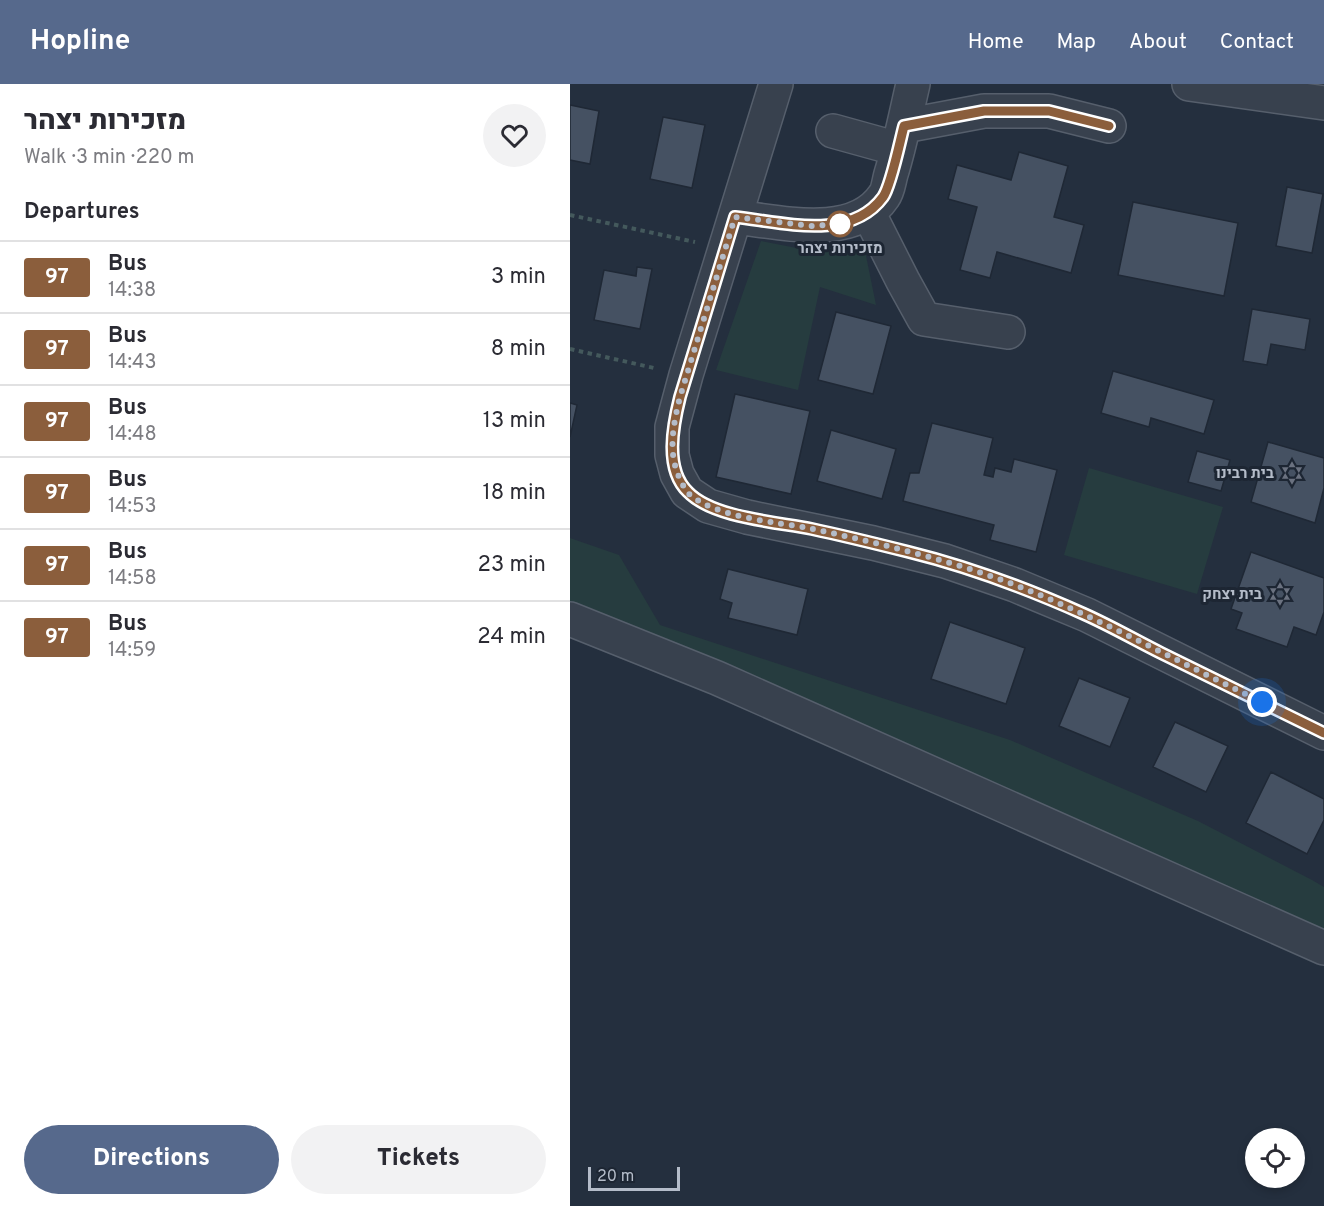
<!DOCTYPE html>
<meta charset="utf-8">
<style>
body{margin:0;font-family:Overpass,Heebo,sans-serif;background:#f2f2f3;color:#2b2b33;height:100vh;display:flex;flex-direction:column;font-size:22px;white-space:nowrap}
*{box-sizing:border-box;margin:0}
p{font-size:20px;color:#7c7c81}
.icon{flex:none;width:33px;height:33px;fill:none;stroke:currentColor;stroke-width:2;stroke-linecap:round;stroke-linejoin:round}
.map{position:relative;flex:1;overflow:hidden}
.sheet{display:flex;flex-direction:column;background:#fff;width:570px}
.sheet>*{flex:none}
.badge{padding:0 12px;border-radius:4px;font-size:21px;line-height:39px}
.controls{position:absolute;left:675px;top:1044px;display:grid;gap:12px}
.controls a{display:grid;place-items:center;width:60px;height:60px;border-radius:50%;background:#fff;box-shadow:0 3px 9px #0003;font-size:30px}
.scale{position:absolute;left:18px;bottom:15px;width:92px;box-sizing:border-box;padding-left:6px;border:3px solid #b4bcc9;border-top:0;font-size:16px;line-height:21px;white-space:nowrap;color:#b4bcc9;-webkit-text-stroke:4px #1d2633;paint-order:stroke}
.you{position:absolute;width:30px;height:30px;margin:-15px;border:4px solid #fff;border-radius:50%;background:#1a73e8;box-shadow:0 0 0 9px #1a73e833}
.map>.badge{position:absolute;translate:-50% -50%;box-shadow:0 0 0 3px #fff}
h2{padding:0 24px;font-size:22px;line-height:54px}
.round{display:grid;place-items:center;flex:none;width:63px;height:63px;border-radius:32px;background:#f2f2f3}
.summary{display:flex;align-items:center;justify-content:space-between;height:102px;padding:0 24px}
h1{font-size:28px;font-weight:800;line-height:45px}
.action{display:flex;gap:12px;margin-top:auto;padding:12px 24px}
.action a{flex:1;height:69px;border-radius:36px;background:#56698c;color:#fff;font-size:24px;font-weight:800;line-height:69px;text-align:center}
.action a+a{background:#f2f2f3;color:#2b2b33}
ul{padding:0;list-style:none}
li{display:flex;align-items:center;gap:18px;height:72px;padding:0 24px;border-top:2px solid #e1e1e2}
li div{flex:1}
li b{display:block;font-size:22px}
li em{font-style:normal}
li .badge{min-width:66px;font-weight:700;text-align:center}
header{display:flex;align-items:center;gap:36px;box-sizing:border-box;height:84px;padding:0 30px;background:#56698c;color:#fff}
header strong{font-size:28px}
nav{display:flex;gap:33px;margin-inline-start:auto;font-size:21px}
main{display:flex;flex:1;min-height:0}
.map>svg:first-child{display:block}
</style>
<header>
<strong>Hopline</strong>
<nav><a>Home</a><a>Map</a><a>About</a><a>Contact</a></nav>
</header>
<main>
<section class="sheet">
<div class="summary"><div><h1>מזכירות יצהר</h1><p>Walk · 3 min · 220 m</p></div><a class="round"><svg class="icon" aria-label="heart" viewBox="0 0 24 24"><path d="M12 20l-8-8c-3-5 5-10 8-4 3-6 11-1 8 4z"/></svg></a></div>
<h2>Departures</h2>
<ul>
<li><span class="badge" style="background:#8b5e3c;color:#fff">97</span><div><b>Bus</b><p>14:38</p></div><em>3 min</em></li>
<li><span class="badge" style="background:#8b5e3c;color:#fff">97</span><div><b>Bus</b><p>14:43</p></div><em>8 min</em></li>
<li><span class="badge" style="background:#8b5e3c;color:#fff">97</span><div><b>Bus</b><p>14:48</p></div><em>13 min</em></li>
<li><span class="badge" style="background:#8b5e3c;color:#fff">97</span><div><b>Bus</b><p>14:53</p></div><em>18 min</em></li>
<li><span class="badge" style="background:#8b5e3c;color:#fff">97</span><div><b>Bus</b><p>14:58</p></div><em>23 min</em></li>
<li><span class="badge" style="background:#8b5e3c;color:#fff">97</span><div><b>Bus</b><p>14:59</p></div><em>24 min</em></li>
</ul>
<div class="action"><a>Directions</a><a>Tickets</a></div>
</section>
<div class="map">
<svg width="754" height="1122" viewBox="0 0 754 1122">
<rect width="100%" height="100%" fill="#242f3e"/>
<!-- green -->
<path fill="#263c3f" d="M191 157 237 166 293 157 306 221 250 203 228 306 146 286Z
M519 384 653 423 627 510 494 471Z
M0 454 49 471 90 541 440 656 628 737 742 796 754 803V857L0 528Z"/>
<!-- building -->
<path fill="#455162" stroke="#1f2835" stroke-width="1.5" d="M0 21 29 27 20 80 0 76Z
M93 33 135 41 122 104 80 95Z
M449 68 498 82 484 133 514 141 501 189 427 168 420 194 390 186 407 123 378 115 387 81 441 96Z
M717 103 753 110 742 169 706 162Z
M563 118 668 139 654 212 548 191Z
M67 183 82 185 70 245 24 236 34 186 66 192Z
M682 225 740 235 735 266 701 260 697 281 673 277Z
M266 228 321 242 303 310 248 296Z
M543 287 644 316 634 350 581 334 579 343 531 329Z
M165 310 240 327 221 410 146 393Z
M0 319 7 321 0 353Z
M362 339 423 354 414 391 423 393 425 384 441 388 444 375 487 386 466 468 420 456 424 441 333 417 340 389H349Z
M261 346 326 365 312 415 247 397Z
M698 358 754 374V404L745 439 681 418Z
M627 367 660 376 651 407 618 398Z
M681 468 754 494V528L746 551 724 543 717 563 666 545 672 529 661 525Z
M158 485 238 505 227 551 158 534 162 519 150 515Z
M380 538 455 564 436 620 361 595Z
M509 594 560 614 540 663 489 642Z
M605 638 658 662 636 708 583 683Z
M701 688 754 715V736L737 770 676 739Z"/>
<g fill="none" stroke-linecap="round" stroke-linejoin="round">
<!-- minor casing -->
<g stroke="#565f6c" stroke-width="36">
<path id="minor" d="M206 0 116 291 102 343V371L107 390 117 408 138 422 177 433 303 459 375 477 445 501 517 531 754 649
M619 0 754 19
M334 42 414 27H479L539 42
M263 47 328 65
M298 128 333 197 354 235 438 248
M165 133C210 138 284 157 314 112 318 107 319 97 321 90 330 61 336 30 343 0
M0 535 147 594 754 864"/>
</g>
<!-- path -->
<path stroke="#44595c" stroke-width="4" stroke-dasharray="4.5 4.5" stroke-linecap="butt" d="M0 131 125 158
M0 265 84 284"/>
<!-- minor -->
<use href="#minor" stroke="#38414e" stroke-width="33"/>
</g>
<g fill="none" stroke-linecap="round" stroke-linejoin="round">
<!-- line casing -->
<g stroke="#fff" stroke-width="14">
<path id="line" d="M539 42 479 27H414L334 42C330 57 321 102 313 113 280 158 212 138 165 133L110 313C103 341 94 385 118 408 143 434 208 438 242 445 275 452 307 460 339 468 400 483 458 505 514 530 541 542 565 556 591 569 645 596 700 622 754 649"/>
</g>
<!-- line -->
<use href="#line" stroke="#8b5e3c" stroke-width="9"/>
<!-- walk -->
<path stroke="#b4bcc9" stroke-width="6" stroke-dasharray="0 10.8" d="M270 140H272L242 142 165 133 110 313C103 342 97 370 111 397 113 401 115 406 118 409 145 434 208 438 243 445 312 460 380 476 445 501 530 534 610 579 692 618"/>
</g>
<!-- icons -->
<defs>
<g id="synagogue-bare" transform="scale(1.8)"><path d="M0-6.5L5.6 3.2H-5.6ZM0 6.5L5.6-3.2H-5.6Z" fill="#6b7280" stroke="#1d2633" stroke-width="2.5" paint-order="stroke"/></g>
</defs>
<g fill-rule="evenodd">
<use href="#synagogue-bare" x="722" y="389"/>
<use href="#synagogue-bare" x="710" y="510"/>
</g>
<!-- markers -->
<circle fill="#fff" stroke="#8b5e3c" stroke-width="3" cx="270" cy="140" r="12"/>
<g text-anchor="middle" stroke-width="6" stroke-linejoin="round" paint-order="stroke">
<!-- stop labels -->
<g font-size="15" font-weight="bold" fill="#b4bcc9" stroke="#1d2633">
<text x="270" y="169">מזכירות יצהר</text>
</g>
<!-- poi labels -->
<g font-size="15" font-weight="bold" fill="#b4bcc9" stroke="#1d2633" text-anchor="end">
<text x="704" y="394">בית רבינו</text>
<text x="692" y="515">בית יצחק</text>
</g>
</g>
</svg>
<div class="controls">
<a><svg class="icon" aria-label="locate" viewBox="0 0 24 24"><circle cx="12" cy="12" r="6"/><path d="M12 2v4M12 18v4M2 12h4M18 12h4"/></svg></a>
</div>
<div class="scale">20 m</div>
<div class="you" style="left:692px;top:618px"></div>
</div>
</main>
